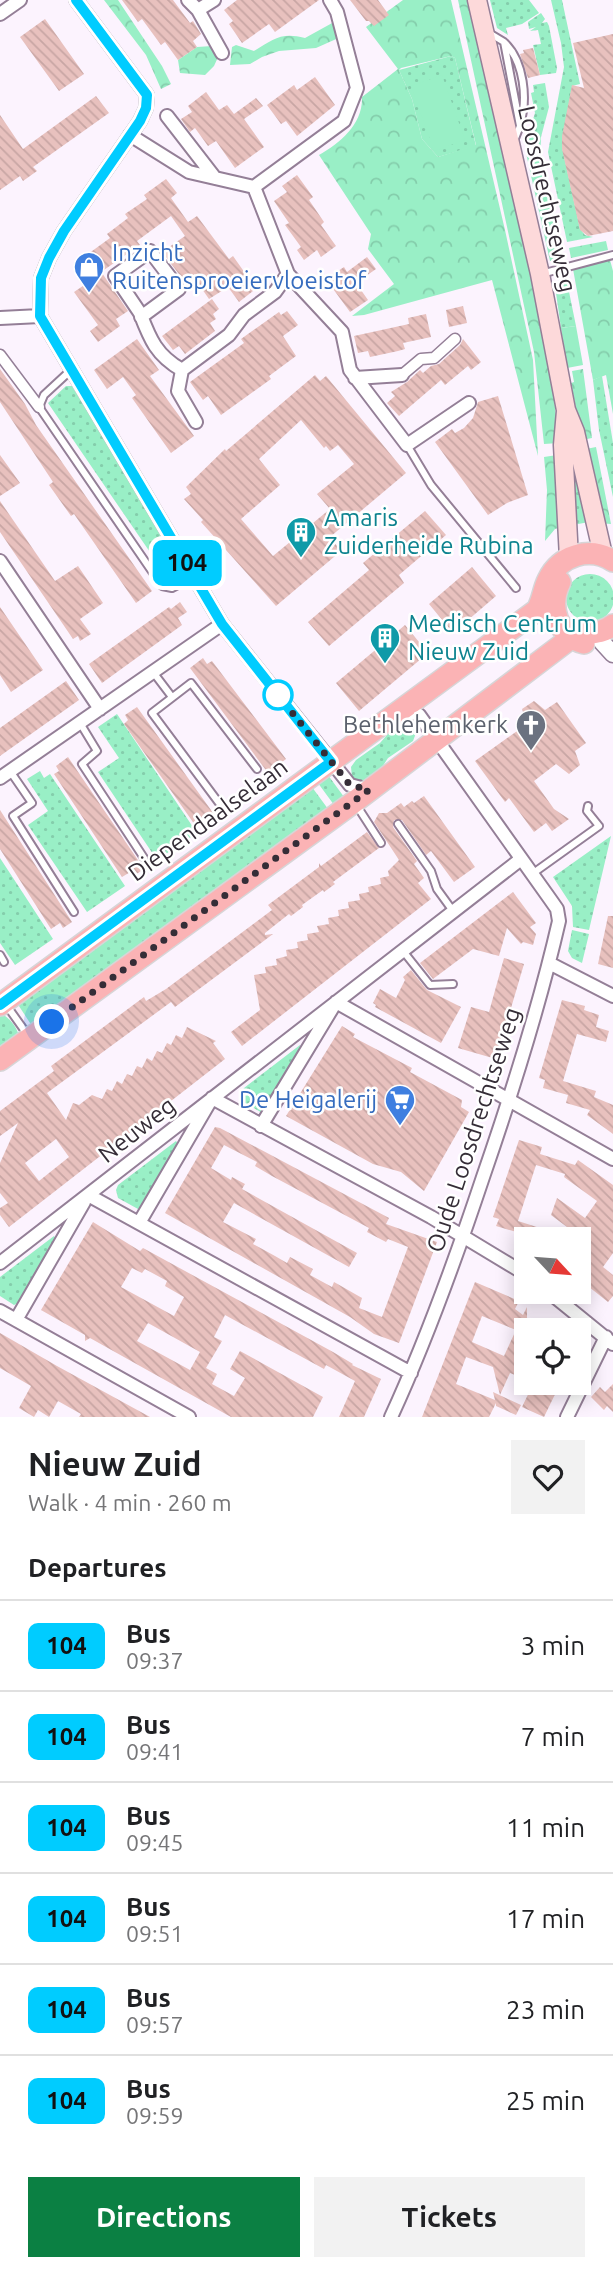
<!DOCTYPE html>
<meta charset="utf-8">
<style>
body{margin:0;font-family:Ubuntu,sans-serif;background:#f2f2f2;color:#202124;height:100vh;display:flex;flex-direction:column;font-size:26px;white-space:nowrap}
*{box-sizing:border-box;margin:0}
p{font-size:23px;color:#757577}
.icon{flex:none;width:38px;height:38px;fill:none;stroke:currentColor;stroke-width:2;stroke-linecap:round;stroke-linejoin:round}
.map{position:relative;height:1417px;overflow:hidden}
.panel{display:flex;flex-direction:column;background:#fff;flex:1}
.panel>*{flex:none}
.badge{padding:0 14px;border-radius:10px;font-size:24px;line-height:46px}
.needle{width:46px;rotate:116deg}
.fabs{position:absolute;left:514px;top:1227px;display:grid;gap:14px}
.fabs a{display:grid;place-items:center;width:77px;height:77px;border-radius:0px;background:#fff;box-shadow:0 4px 18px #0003;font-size:35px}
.you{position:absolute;width:35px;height:35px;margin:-18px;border:5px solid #fff;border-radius:50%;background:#1a73e8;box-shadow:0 0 0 10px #1a73e833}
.map>.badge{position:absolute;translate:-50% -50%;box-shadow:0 0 0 4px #fff}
h2{padding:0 28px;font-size:26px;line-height:63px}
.round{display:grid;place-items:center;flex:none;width:74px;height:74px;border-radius:0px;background:#f2f2f2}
.summary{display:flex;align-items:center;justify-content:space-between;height:119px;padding:0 28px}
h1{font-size:33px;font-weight:600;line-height:52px}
.button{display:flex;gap:14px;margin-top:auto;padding:14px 28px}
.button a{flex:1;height:80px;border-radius:0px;background:#0b8043;color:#fff;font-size:28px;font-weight:600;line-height:80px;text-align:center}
.button a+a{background:#f2f2f2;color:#202124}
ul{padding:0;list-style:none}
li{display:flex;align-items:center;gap:21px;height:91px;padding:0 28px;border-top:2px solid #e0e0e0}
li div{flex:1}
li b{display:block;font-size:26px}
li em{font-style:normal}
li .badge{min-width:77px;font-weight:700;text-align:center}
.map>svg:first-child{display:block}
</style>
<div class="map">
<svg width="613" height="1417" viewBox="0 0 613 1417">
<defs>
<pattern id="grass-dots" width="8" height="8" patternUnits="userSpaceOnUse" patternTransform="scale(1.75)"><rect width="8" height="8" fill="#99efc6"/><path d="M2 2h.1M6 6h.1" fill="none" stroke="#84cdab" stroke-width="1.8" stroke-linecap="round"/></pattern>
<pattern id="forest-crowns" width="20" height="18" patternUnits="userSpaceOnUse" patternTransform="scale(1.75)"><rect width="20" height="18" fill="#99efc6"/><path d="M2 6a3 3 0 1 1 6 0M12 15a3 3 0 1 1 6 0" fill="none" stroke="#84cdab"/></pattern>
<pattern id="building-back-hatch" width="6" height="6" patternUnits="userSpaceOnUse" patternTransform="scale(1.75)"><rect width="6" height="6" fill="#e8c1be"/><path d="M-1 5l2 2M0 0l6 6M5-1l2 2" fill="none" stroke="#c8a6a4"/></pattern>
</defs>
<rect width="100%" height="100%" fill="#fcf3fe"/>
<!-- grass -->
<path fill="url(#grass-dots)" d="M490 0H529L539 13 522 24 506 28 508 35 497 28Z
M551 0H562L580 84 572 86 562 147 580 229 585 235 593 237 567 242 548 152 564 67 561 43Z
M541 13 545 19 542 23 547 22 549 26 557 68 556 73 540 75 533 45 541 44 538 30 530 31 536 27 529 29 528 22Z
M451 56 455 58 476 146 438 157 422 139 412 99 399 70Z
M545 83 549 107 541 137 540 161 563 260 550 261 526 153 531 149 530 144 525 145 535 113 531 93 534 92 533 85Z
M565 272 576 326 561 328 555 286Z
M602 376 613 443V497L599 430 593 380Z
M66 386H72L184 571 178 577 169 580 48 403Z
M577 453 589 522 573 525 566 454Z
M566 598a24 24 0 1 1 48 0a24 24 0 1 1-48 0Z
M117 714 197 833 157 860 98 772 119 758 98 727Z
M408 722 416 726V733L413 741 388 758 377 775 368 781 359 782 352 777 351 767 356 760 380 743 393 728 401 723Z
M40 771 44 778 50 774 125 886 87 912 28 825 48 811 27 779Z
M325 771 347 801 337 809 315 779Z
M309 783 331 813 34 1025 30 1023 17 1003Z
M611 836 589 930 573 927 572 906 553 877Z
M0 858 53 939 15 965 0 943Z
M572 930 589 934 582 963 572 958 568 951Z
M0 1013C8 1016 17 1027 19 1036L0 1055Z
M300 1045 303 1049 264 1114 245 1103 241 1093 244 1088Z
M176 1141 179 1145 142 1207 138 1209 118 1198 116 1190 118 1185Z
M54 1236 56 1239 20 1302 14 1305 0 1296V1277Z"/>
<!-- forest -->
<path fill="url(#forest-crowns)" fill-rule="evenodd" d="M104 0H118L162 66 171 84 161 89 146 55Z
M403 0H451L505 230 533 360 538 456 492 280 364 315 352 316 394 284 368 249 371 234 319 155C340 143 363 124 362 97L398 69 366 27ZM451 56 455 58 476 145 438 157 422 139 412 99 399 70 401 68Z
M458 0H470L549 354 559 443 544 444 534 352Z
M334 22 343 36 316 48 279 51 262 57 250 64 230 65 232 47 236 45 254 51C274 39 281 32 305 38Z
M212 46 219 55 214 66 205 75 180 73 178 60 197 47Z
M606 241 608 250 571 258 569 248Z
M610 260 613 271V414L606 375 593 380 573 269Z
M576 326 583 365 567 368 561 328Z
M583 369 592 438 582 440 571 383 574 382 572 371Z
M596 447 611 524 599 523 586 449Z
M557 455 564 526 555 529 545 541 547 490 544 457Z"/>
<!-- pitch -->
<path fill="#99efc6" d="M442 75 465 140 434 151 411 86Z"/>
<!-- building -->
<path fill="url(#building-back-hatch)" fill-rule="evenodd" d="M122 0H173L190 23 193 21 201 34 193 41 197 47 178 60 165 42 161 45 142 19 138 22Z
M237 0H319L275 32 269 24 242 43 229 24 233 21 224 10Z
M350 0H378L389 15 374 26 369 21H366Z
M45 19 84 74 59 91 20 37Z
M613 34V231L588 236 580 230 562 149V136L572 85 584 88 573 43Z
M533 48 540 75 528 78 520 54 524 53 523 50Z
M315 77 335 105 297 136 286 121 281 124 267 105 294 85 297 90Z
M206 92 219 110 227 105 234 114 256 98 263 106 244 119 264 147 235 168 216 141 208 146 195 128 190 132 181 119 192 112 188 106Z
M96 96 109 113 33 167 37 171 23 181 20 176 0 190V115L23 149Z
M297 175 313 197 309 200 324 222 321 225 336 246 321 257 317 250 304 260 297 250 301 247 285 225 289 223 274 201 287 192 282 186Z
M166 179 177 193 171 198 188 222 197 216 229 259 233 256 252 283 249 285 253 291 239 302 228 287 209 299 193 276 185 282 162 252 185 236 171 216 137 241 140 245 101 272 88 254 110 238 107 234 128 218 125 214 147 199 144 195Z
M367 257 376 269 356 283 368 300 350 312 331 286 334 283 329 277 344 267 347 272Z
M102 273 128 311 116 319 120 326 98 342 90 331 98 325 74 292Z
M212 299 219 309 213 314 216 319 210 323 215 331 185 354 179 346 173 350 162 336Z
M463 306 467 323 449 327 446 310Z
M287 311 298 325 283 336 296 356 269 376 271 379 221 415 208 396 203 400 190 382 244 343 241 339 279 312 281 315Z
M426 314 431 337 403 343 405 349 398 351 370 357 368 351 358 353 354 336 409 324 408 318Z
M137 339 159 370 150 376 194 436 171 453 132 398 136 395 123 377 107 389 94 370Z
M463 339 481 362 471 370 468 366 445 385 441 380 399 416 387 403 395 396 391 392 407 382 420 370 423 373 431 366 439 364 460 345Z
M0 369 25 404 36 425 152 591 136 603 74 514 71 516 49 485 53 482 0 402Z
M315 375 320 381 326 376 406 473 330 537 341 551 276 606 201 522 203 520 184 499 191 494 186 487 225 449 226 451ZM301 420 324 448 326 446 330 451 338 445 354 464 317 494 330 509 273 556 241 519 280 485 259 459Z
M498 396 528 495 507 503 488 515 435 442 452 429 455 433 464 428 473 418 478 402Z
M0 455 20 483 0 496Z
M0 501 55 581 78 566 103 603 80 619 91 634 80 641 78 636 73 639 0 532Z
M425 511 446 535 399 575 404 583 329 646 308 622 369 570 363 563Z
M472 567 496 596 453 633 429 604Z
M180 602 187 612 178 618 182 625 102 683 89 664 169 607 171 609Z
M0 607 43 670 11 692 0 675Z
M405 625 428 653 359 711 336 683Z
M203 658 207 664 212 661 286 759 268 773 190 668Z
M66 681 79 700 0 756V728Z
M534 701 545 710 557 702 586 743 575 751 580 765 569 774 556 764 534 781 554 809 569 819 552 831 546 823 534 832 509 798 505 802 475 761 527 724 522 709Z
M137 707 216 817 207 823 204 819 195 825 124 724 128 720 125 715Z
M68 757 144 869 135 875 132 871 122 877 54 774 59 771 56 766Z
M424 796 475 867 454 882 431 851 426 855 402 820H394L393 827 417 861 414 864 424 878 418 883 431 899 242 1046 231 1032 260 1010 254 975 266 973 265 967 277 965 276 959 287 956 286 950 298 948 297 942 308 940 307 934 319 932 317 926 329 924 328 918 339 916 338 910 349 908 348 902 360 900 359 894 369 892 368 887 381 884 380 878 389 876 388 871 399 860 374 822 379 813H387L401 803 404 807 412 801 414 803Z
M0 810 72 922 63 928 60 923 51 929 0 849Z
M367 832 379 848 333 882 335 884 324 892 323 890 302 905 303 907 291 916 289 914 265 933V935L273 934 175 1007 171 1002 47 1093 66 1120 73 1103 79 1105 92 1095 102 1099 107 1089 112 1091 117 1081 122 1084 127 1074 132 1076 137 1066 142 1068 147 1058 152 1061 157 1051 162 1053 167 1043 171 1045 176 1035 182 1038 187 1027 216 1041 213 1043 225 1059 9 1227 0 1215V1208L8 1203 0 1193V1163L18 1123 0 1136V1111L54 1071 51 1066 144 997 146 1001 166 989 272 910 268 905 319 867V863L321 866ZM56 1139 69 1157 39 1181 25 1163Z
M513 892 536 923 530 927 536 934 533 945 523 942 521 944 507 928 499 956 473 949 433 979 420 963Z
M608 916H613V968L598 964Z
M504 958 524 964 496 1059 458 1048 471 1007 489 1012Z
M411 970 427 990 461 1007 441 1043 375 1007 376 1005 373 1003 380 989 396 998 405 980 403 977Z
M562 1000 585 1006 584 1010 599 1015 596 1027 609 1031 606 1042 577 1034 563 1081 596 1091 594 1097 613 1105V1134L587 1115 590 1110 566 1103 568 1095 543 1088 545 1080 539 1078Z
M342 1026 355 1034 353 1037 412 1068 410 1072 462 1100 461 1107 469 1112 424 1191 401 1172 373 1164 286 1116Z
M215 1127 220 1128 389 1218 386 1224 437 1242 399 1343 374 1334 350 1317 165 1213ZM224 1145 257 1162 255 1166 272 1176 369 1228 367 1232 386 1242 388 1239 408 1247 382 1317 359 1308 362 1298 334 1282 332 1287 310 1275 313 1269 290 1257 287 1263 275 1256 253 1244 256 1239 223 1222 234 1203 349 1267 357 1253 242 1189 245 1184 232 1177 231 1180 211 1168Z
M519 1140 542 1147 540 1154 575 1165 578 1160 613 1185V1253L603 1267 613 1275V1296L608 1302 579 1279V1236L551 1215 557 1198 585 1218 597 1201 564 1177 565 1174 536 1165 518 1221 543 1229 540 1239 496 1226 499 1219 493 1217Z
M93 1222 140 1251 143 1248 333 1352 353 1364 352 1365 381 1379 364 1417H339L355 1381 326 1365 324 1369 225 1315 214 1337 222 1341 206 1368 217 1374 212 1384 234 1396 245 1378 230 1369 240 1351 323 1397 313 1417H231L90 1338 85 1341V1335L41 1310ZM132 1268 142 1273 145 1269 167 1281 165 1286 184 1297 174 1316 121 1287ZM148 1323 200 1352 190 1370 137 1341Z
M475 1282 519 1301 515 1309 523 1315 527 1307V1318L542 1330H527V1380L510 1373 500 1395 493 1367 466 1357 456 1384 495 1400 493 1392 521 1405 516 1415 496 1406V1403L489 1417H422ZM482 1316 516 1330 504 1356 472 1342Z
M0 1333 57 1366 150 1417H79L81 1414 58 1401 49 1417 38 1410 34 1417 19 1408 31 1386 0 1368Z
M534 1382H561L544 1417 522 1407Z
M613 1384V1412L607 1406 604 1410 591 1397 600 1387 605 1392Z"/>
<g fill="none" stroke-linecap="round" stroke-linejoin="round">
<!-- service casing -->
<g stroke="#947f97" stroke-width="10">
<path id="service" d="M489 33 504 42 520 126 514 141
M505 43C524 62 528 99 520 124
M541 274 613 255
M71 370 44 395 39 407 162 586 172 588 193 577
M407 445 431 485 516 588
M153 672 172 697
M80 723 97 751 82 764 144 858
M10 771 32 803 13 816 74 912
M219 803 152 713 191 683 257 769
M357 806 381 843
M398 824 431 871 437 889 453 911
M532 874 599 826 587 811 588 806
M403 951 430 985 453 984
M0 955 4 962
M7 1006 27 1034"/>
</g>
<!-- pedestrian casing -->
<g stroke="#947f97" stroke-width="13">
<path id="pedestrian" d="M0 355 39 407
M402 375 421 359 434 358 455 339"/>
</g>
<!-- minor casing -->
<g stroke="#947f97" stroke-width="16">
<path id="minor" d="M76 0 147 95 146 108 140 121 64 231 49 258 41 278 40 316 222 624 350 785 369 790
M188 0 198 10 222 53
M198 10 214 0
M0 14 20 0
M167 116 215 178
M130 135 189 172 254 187 344 121 357 88 337 12 330 0
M288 274 342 332 350 370 407 445 469 403
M141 317 179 289 150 251 115 276 140 313C150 339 156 355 182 370L178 391 196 422
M0 318 40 316
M182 370 229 335 244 315 275 292 288 274 254 187
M355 378 402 375
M0 561 100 709
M0 778 222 624
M549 963 613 996
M261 1126 336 1002 613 1159
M88 1195 411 1373
M139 1223 212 1098 431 1217 527 1275
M0 1263 521 859
M549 1292 613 1344
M0 1311 189 1417
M16 1320 84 1202
M391 1417C427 1339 456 1258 483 1177 512 1093 539 1008 559 921L557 909 550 899 419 715 401 710
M567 1417 606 1337"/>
</g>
<!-- tertiary casing -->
<g stroke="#947f97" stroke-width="19">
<path id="tertiary" d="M602 642 613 654"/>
</g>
<!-- secondary casing -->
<g stroke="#947f97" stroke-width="21">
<path id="secondary" d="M477 0 540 274 566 410 575 432 603 555
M566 411 563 445 569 558"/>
</g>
<!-- primary casing -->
<g stroke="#d7d5d7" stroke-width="24">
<path id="primary" d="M560 582C548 606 557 636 584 643
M0 1005 537 610C543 600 543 590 548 580 560 555 590 546 613 561
M0 1060 354 802 567 641C584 629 598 637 613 625"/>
</g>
<!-- service -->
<use href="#service" stroke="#fff" stroke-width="6"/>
<!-- pedestrian -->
<use href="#pedestrian" stroke="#fff" stroke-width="10"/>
<!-- minor -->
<use href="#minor" stroke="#fff" stroke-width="12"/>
<!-- tertiary -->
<use href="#tertiary" stroke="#fff" stroke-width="16"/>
<!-- secondary -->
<use href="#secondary" stroke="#fdd9da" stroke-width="18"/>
<!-- primary -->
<use href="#primary" stroke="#fbb3b5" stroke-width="21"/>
</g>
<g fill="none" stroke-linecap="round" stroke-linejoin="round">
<!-- line casing -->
<g stroke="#fff" stroke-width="16">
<path id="line" d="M0 1005 331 762 222 624 40 316 41 278 49 258 64 231 140 121 146 108 147 95 76 0"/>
</g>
<!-- line -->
<use href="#line" stroke="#0cf" stroke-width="10"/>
<!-- walk -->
<path stroke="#352d37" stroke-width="7" stroke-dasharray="0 12.6" d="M52 1022 369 790 350 785 278 695"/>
</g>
<!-- icons -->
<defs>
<g id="shop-pin" transform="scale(1.575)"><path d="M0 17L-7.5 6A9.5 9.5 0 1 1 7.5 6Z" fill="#3f7fe0" stroke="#fff"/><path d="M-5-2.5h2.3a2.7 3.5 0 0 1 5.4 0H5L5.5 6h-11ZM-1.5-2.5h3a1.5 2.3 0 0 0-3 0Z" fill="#fff"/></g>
<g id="building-pin" transform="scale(1.575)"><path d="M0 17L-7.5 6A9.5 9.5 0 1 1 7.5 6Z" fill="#0f9aa8" stroke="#fff"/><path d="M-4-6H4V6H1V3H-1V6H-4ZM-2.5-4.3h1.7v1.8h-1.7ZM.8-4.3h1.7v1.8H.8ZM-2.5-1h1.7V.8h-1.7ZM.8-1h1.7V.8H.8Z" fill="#fff"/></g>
<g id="church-pin" transform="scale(1.575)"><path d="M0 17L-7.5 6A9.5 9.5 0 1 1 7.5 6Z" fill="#6b7280" stroke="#fff"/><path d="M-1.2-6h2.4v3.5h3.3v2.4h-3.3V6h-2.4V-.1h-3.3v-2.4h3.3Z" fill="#fff"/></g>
<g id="supermarket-pin" transform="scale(1.575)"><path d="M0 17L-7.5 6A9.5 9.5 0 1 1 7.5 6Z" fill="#3f7fe0" stroke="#fff"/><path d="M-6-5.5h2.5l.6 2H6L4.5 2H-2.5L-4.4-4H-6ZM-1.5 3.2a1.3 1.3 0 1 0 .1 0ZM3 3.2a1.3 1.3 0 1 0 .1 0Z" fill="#fff"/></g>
</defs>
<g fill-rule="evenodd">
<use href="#shop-pin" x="89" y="267"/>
<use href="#building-pin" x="301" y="532"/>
<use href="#building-pin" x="385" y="638"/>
<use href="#church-pin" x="531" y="725"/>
<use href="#supermarket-pin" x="400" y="1100"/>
</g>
<!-- markers -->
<circle fill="#fff" stroke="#0cf" stroke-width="3.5" cx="278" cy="695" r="14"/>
<g text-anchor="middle" stroke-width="5" stroke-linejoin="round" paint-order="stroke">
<!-- street labels -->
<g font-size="24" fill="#352d37" stroke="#fff">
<text transform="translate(547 199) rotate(77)" y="8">Loosdrechtseweg</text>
<text transform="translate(208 820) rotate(-36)" y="8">Diependaalselaan</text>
<text transform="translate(137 1130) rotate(-38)" y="8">Neuweg</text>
<text transform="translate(474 1130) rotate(-72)" y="8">Oude Loosdrechtseweg</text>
</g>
<!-- shop labels -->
<g font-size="24" fill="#366cbe" stroke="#fff" text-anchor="start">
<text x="112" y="261">Inzicht<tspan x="112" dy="28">Ruitensproeiervloeistof</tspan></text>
<text x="377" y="1108" text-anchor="end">De Heigalerij</text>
</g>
<!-- culture labels -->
<g font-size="24" fill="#0d838f" stroke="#fff" text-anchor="start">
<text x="324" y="526">Amaris<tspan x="324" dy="28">Zuiderheide Rubina</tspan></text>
<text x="408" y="632">Medisch Centrum<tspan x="408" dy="28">Nieuw Zuid</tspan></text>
</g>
<!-- worship labels -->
<g font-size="24" fill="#5b616d" stroke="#fff" text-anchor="end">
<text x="508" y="733">Bethlehemkerk</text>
</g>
</g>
</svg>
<div class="fabs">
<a><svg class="needle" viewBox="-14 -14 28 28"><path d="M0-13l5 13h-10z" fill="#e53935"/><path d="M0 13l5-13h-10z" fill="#757577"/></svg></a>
<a><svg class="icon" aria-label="locate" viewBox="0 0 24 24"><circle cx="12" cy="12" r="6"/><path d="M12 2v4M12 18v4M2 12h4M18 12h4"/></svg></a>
</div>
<div class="you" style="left:52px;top:1022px"></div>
<b class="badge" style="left:187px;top:563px;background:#0cf;color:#111">104</b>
</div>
<section class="panel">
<div class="summary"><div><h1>Nieuw Zuid</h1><p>Walk · 4 min · 260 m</p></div><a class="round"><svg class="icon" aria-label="heart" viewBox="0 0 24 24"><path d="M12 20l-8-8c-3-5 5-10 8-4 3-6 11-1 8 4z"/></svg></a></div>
<h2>Departures</h2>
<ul>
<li><span class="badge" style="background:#0cf;color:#111">104</span><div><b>Bus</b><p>09:37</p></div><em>3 min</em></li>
<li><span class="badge" style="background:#0cf;color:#111">104</span><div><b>Bus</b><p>09:41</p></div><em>7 min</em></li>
<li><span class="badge" style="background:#0cf;color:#111">104</span><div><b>Bus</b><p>09:45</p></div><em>11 min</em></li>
<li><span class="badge" style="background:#0cf;color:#111">104</span><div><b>Bus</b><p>09:51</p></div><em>17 min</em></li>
<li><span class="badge" style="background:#0cf;color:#111">104</span><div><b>Bus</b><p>09:57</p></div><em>23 min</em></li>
<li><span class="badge" style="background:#0cf;color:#111">104</span><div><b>Bus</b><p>09:59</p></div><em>25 min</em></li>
</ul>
<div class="button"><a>Directions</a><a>Tickets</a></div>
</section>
